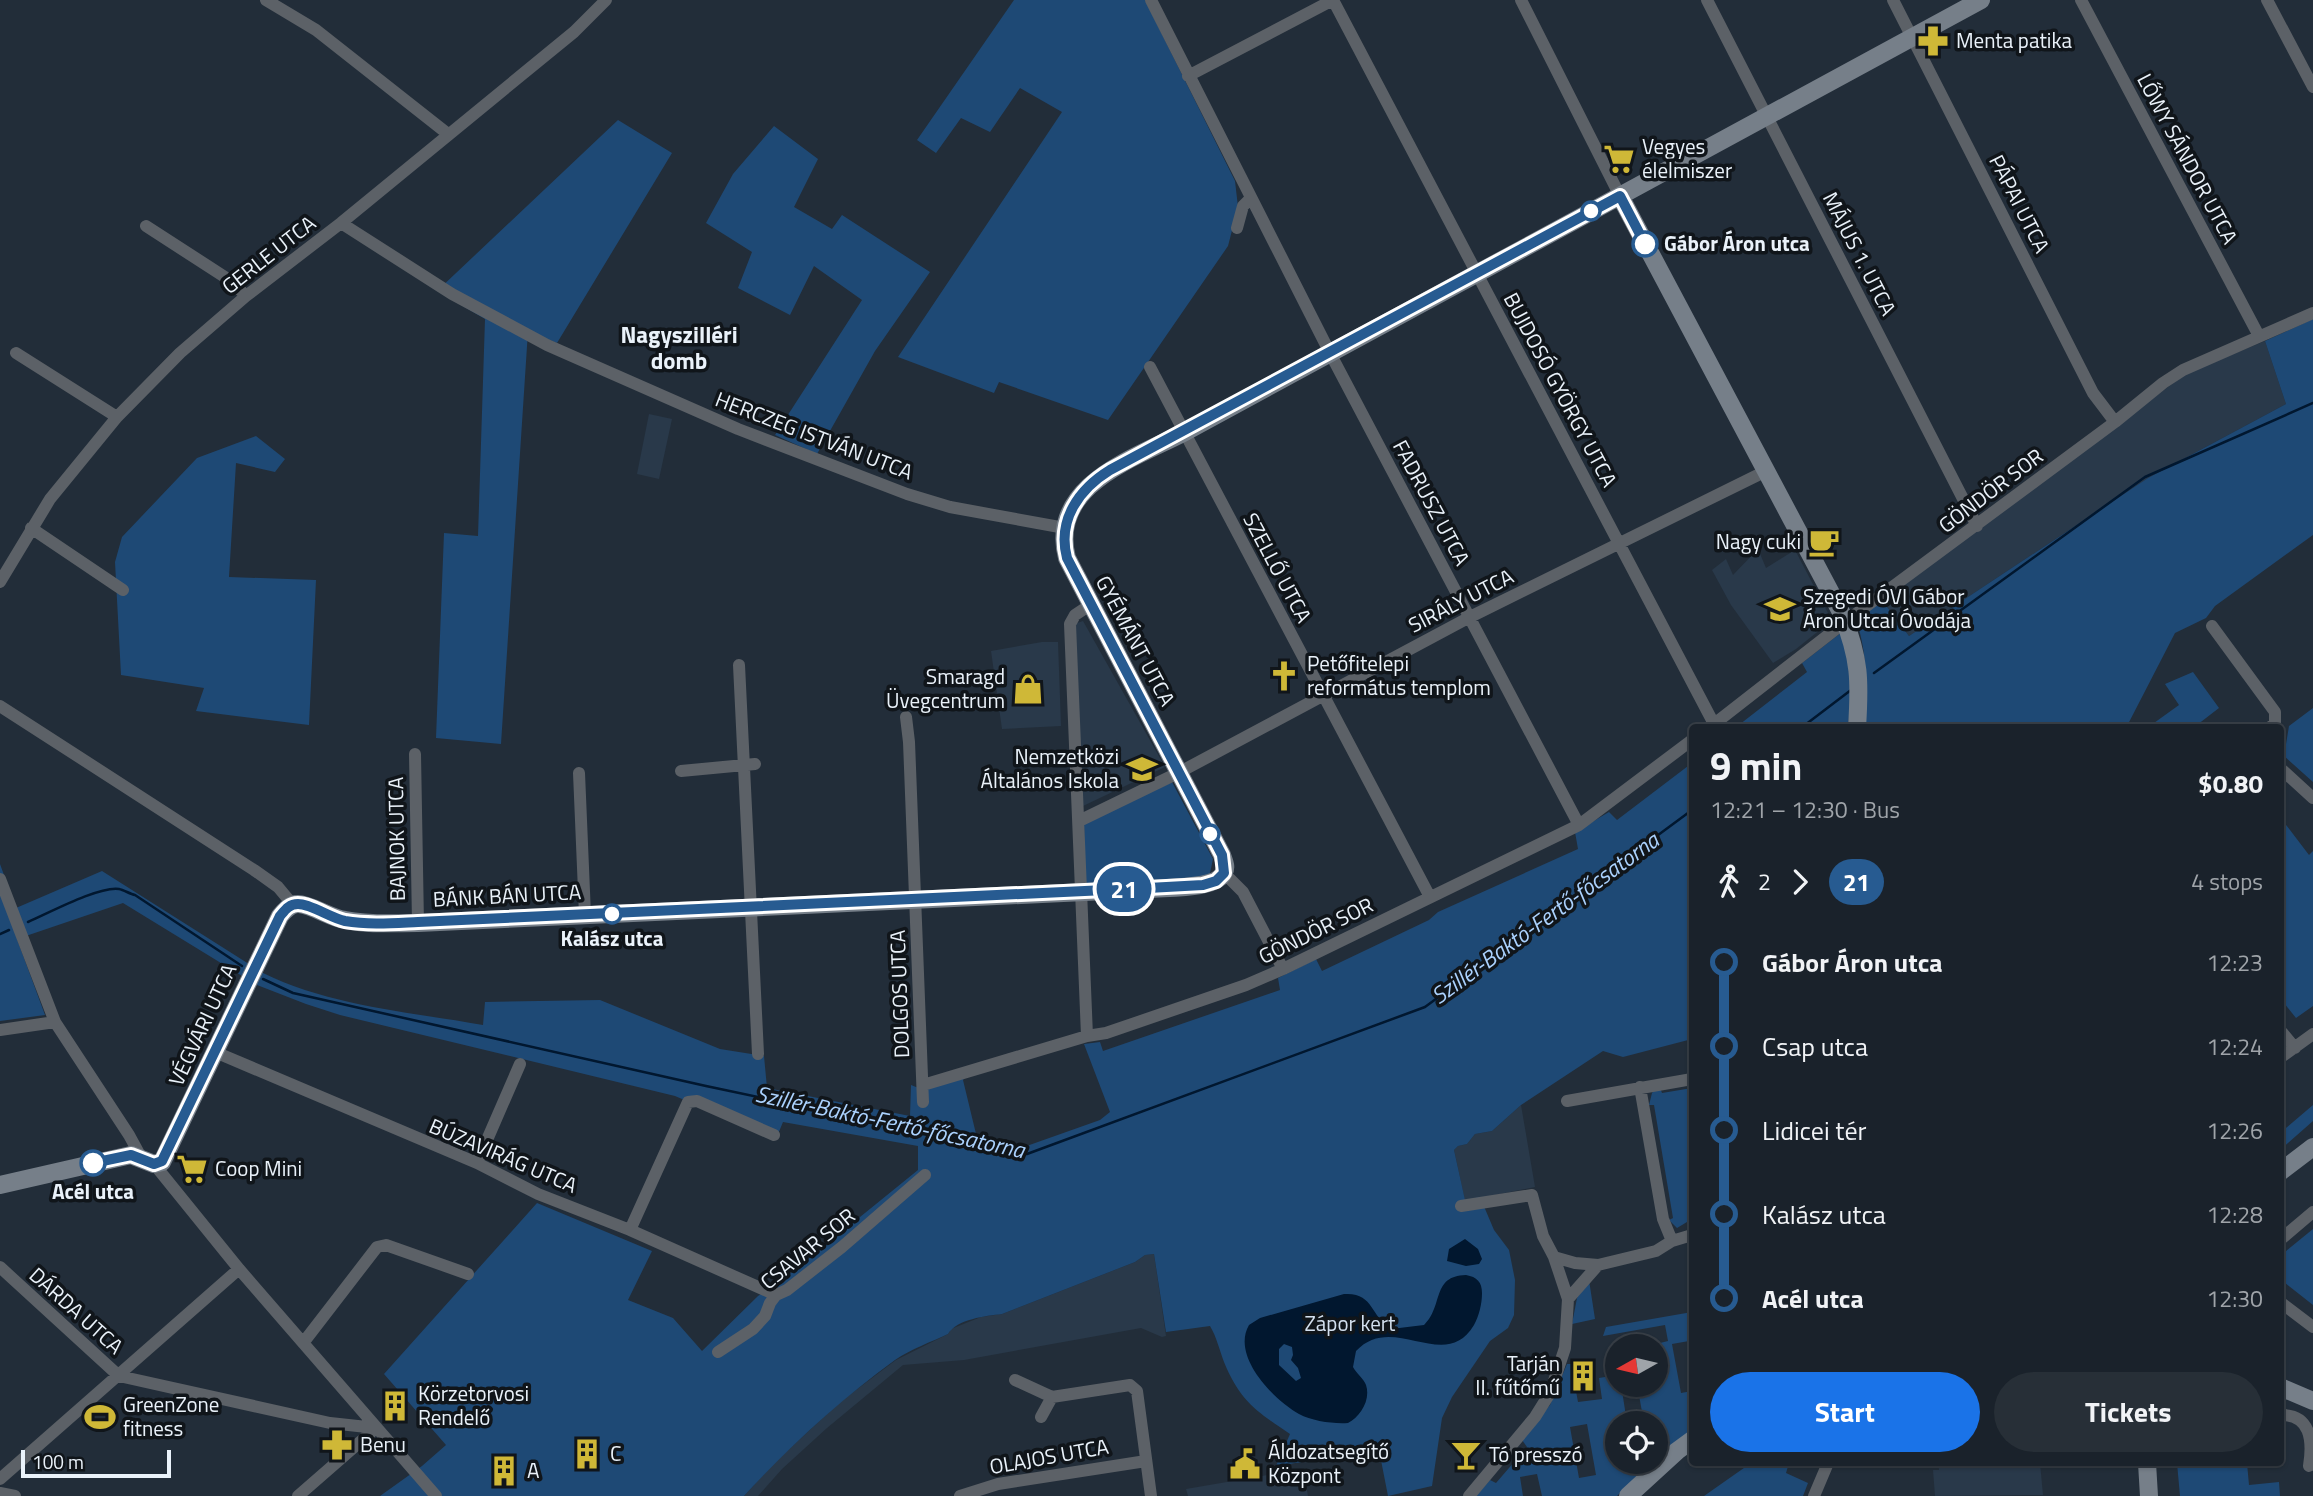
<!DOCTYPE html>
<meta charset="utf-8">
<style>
body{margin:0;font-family:"Titillium Web",sans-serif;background:#272f37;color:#f1f3f6;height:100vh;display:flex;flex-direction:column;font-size:26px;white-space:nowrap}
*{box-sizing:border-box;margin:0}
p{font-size:23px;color:#9fa4a9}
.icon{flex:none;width:38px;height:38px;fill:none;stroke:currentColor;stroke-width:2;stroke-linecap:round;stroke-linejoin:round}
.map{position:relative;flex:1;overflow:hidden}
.details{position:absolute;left:1689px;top:724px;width:595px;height:742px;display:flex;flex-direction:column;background:#1a222b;border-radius:7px;box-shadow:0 2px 5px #0004,0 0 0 2px #383f47}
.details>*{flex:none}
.badge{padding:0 14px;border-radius:23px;font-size:24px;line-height:46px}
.needle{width:46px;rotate:262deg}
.buttons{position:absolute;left:1605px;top:1334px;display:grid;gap:14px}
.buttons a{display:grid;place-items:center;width:63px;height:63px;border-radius:50%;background:#1a222b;box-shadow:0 2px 5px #0004,0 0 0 2px #383f47;font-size:35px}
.scale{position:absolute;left:21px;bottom:18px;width:150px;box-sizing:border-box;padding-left:7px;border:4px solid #eaf2fa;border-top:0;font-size:19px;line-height:24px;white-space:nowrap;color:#eaf2fa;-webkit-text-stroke:5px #10151a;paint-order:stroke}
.map>.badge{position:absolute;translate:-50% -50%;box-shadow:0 0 0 4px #fff}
.legs{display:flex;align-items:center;gap:10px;height:77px;padding:0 21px;font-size:23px}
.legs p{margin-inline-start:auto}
.summary{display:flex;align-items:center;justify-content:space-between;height:119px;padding:0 21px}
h1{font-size:38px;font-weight:700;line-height:52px}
.primary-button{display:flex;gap:14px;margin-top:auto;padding:14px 21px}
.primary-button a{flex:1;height:80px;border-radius:42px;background:#1a73e8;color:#fff;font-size:28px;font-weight:700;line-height:80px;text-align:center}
.primary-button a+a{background:#272f37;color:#f1f3f6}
ul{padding:0 21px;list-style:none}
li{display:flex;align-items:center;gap:24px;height:84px;font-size:26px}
li i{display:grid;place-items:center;width:10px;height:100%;margin:0 9px;background:currentColor}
li i::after{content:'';width:18px;height:18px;margin:-9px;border:5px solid;border-radius:50%;background:#1a222b}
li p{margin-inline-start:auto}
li:first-child i{background:linear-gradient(#0000 50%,currentColor 0)}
li:last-child i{background:linear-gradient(currentColor 50%,#0000 0)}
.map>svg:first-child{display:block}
</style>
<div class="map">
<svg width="2313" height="1496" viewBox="0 0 2313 1496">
<rect width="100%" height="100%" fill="#222d39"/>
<!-- built -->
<path fill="#29394a" d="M2265 341 2286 404 2148 478 1909 636 1881 599 2187 373Z
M649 414 672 419 659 479 637 474Z
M1758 549 1766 568 1795 550 1828 613 1826 625 1796 649 1773 663 1731 605 1712 570 1726 559 1733 575Z
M1083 621 1165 767 1083 806 1074 624Z
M1042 642H1058L1061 726 1002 729 991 651Z
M1521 1105 1535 1187 1465 1201 1454 1150 1458 1146 1467 1144 1475 1134 1492 1131Z
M1154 1254 1166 1336 1162 1337 1141 1328 964 1360 903 1365 827 1428 782 1469 758 1496H744L773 1464 840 1402 896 1360 948 1334 951 1329 981 1317 1002 1314 1135 1262 1145 1255Z
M1938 1463H2040L2043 1495 1935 1496 1933 1470H1939Z
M1303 1469 1308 1496H1188L1186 1489Z"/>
<!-- green -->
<path fill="#1e4975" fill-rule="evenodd" d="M1014 0H1145L1235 181 1238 207 1228 246 1108 420 999 382 994 393 898 357 1062 112 1020 88 990 132 961 118 936 153 917 140Z
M618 120 672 153 557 343 528 331 501 744 436 738 444 533 478 536 485 319 437 291Z
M774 126 818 159 794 207 832 229 842 215 930 272 875 351 817 454 775 435 862 300 814 266 790 315 738 288 752 252 706 223 733 174Z
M2313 319V535L2215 606 2206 618 2175 633 2126 728H1862C1866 685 1869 660 1856 619L1881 599 1909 636 2148 478 2286 404 2265 341Z
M256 436 285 459 275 472 236 463 229 577 316 580 309 725 196 711 204 688 121 675 115 562 122 537 197 458Z
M1842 632C1853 662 1851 697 1848 728H1735L1807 672 1802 663Z
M2193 672 2219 708 2193 728H2147L2179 705 2165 684Z
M2313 708V782L2284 756 2289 726Z
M1692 763V1039L1623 1057 1603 1051 1521 1105 1492 1131 1475 1134 1467 1144 1458 1146 1454 1150 1465 1200 1480 1197 1494 1230 1509 1250 1515 1280 1514 1315 1508 1328 1490 1341 1452 1397 1442 1418 1432 1486 1388 1496 1379 1450 1276 1466 1290 1434C1256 1411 1240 1401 1224 1362 1219 1349 1217 1338 1210 1326L1166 1332 1154 1254 1145 1255 1135 1262 1002 1314C986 1316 957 1319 948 1334 931 1342 911 1349 895 1360 840 1400 790 1446 744 1496H380L422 1466 446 1445 384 1374 537 1203 652 1251 628 1300 673 1318 702 1351 758 1296 786 1277 918 1170V1146L783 1122 776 1139 675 1096 340 1015 306 1004 257 985 123 903 17 939 45 1015 0 1021V864L16 908 102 871 263 973C330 1006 410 1012 483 1025L485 1002 600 1000 720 1049 764 1056 767 1088 910 1116 911 1085 921 1089 965 1077 963 1080 977 1138 1021 1148 1100 1120 1110 1112 1084 1044 1100 1042 1103 1051 1280 990 1278 978 1316 959 1322 971 1429 920 1438 912 1578 849 1575 832 1609 812 1617 820Z
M1172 782 1213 859 1210 873 1205 877 1085 887 1084 822Z
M2280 817 2309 855 2313 851V1006L2296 1018 2280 998Z
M1656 1088H1660L1662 1093 1692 1088V1219L1677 1228 1669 1220 1673 1218 1654 1105H1649L1652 1093Z
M2313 1105V1121L2280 1150V1133Z
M2313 1229V1305L2280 1279V1256Z
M1589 1280 1595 1319 1572 1324 1577 1298Z
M1692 1312V1358L1689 1341 1672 1344 1681 1393 1692 1391V1432L1656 1458V1423H1644L1637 1384H1656V1368L1663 1366 1660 1343 1668 1341 1665 1325 1603 1336 1606 1327Z
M1567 1364H1571L1578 1402 1602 1399 1599 1378 1617 1375V1384H1621L1627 1423H1617V1461H1652L1617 1496H1542L1537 1474 1520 1477 1523 1496H1476L1490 1480 1496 1483 1527 1447 1522 1440 1550 1405ZM1587 1424 1596 1475 1579 1478 1570 1427Z
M1751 1463H1789L1786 1473 1808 1483 1803 1496H1704Z
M2177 1463H2247L2249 1485 2279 1482 2280 1496H2180Z"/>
<!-- water -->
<path fill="#01172f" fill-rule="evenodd" d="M1465 1239 1478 1249 1482 1259 1479 1264 1466 1266 1447 1261 1449 1249Z
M1466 1275C1477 1277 1482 1282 1482 1293 1482 1304 1479 1316 1474 1325 1445 1374 1393 1311 1356 1351L1353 1367C1356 1373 1364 1379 1366 1385 1371 1400 1360 1417 1348 1423 1333 1424 1312 1421 1299 1414 1273 1399 1231 1356 1249 1325L1260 1318 1344 1294C1374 1292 1370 1316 1391 1329L1424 1325C1444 1306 1431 1276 1466 1275ZM1284 1344 1292 1347 1293 1355 1291 1360 1298 1368 1301 1378 1296 1381 1279 1365V1349Z"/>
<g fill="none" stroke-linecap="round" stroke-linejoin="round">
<!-- stream -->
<path stroke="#01172f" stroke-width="2.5" d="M1874 673 2145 477 2313 403
M1801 728 1851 690
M28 922C49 913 99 886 119 889 124 890 130 894 135 895L242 966
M0 934 9 930
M263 979 293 993 706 1086 1027 1154 1425 1007 1692 810"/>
<!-- street -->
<path stroke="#5c6167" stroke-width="12" d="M266 0 316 30 448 134
M1151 0 1330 353 1579 825
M1521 0 1620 196
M1707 0 1977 526
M1893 0 2093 393 2115 422
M2081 0 2259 336
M2267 0 2313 87
M1188 76 1333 0 1714 724
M341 223 452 294 547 345 738 429 907 494 950 507 1065 528
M146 226 231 281 246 296
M1237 228 1243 206 1250 199
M16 353 117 417
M1150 367 1430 897
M31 528 123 590
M0 582 50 499 117 417 180 353 246 296 341 223 574 32 606 0
M2212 626 2275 712V723L2269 728
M739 665 758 1054
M0 706 254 870 278 887 293 905
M906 717 909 742 923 1102
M1709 728 1845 622 2115 422 2163 383 2183 370 2313 313
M415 754 418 923
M2280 768 2313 798
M681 771 755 764
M579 773 585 915
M1079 821 1178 773 1470 617 1766 471
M1224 873 1243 892 1283 969
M0 879 55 1022 129 1135 141 1157
M0 1030 55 1022
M2280 1030 2295 1048
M1087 1036 1070 624 1075 615 1090 605
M215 1052 477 1163 538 1194 630 1230 776 1295
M2280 1058 2313 1034
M923 1085 1087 1036 1106 1033 1246 985 1283 969 1579 825 1692 740
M1640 1087 1663 1219 1672 1241
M1567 1101 1692 1079
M477 1163 520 1064
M154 1164 239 1269 436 1496
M1461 1206 1532 1195 1543 1236 1554 1257 1568 1299 1565 1348 1550 1393 1535 1417 1469 1496
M630 1230 688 1102 697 1101 774 1135
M2280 1240 2313 1212
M1554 1257 1575 1263 1598 1265 1656 1251 1672 1241 1692 1235
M0 1267 119 1376 330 1423 376 1428
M1568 1299 1598 1265
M2280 1302 2313 1327
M303 1343 377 1247 386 1245 468 1274
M718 1352 753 1329 765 1316 770 1303 776 1295 787 1290 842 1247 925 1175
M1015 1380 1052 1397 1130 1385 1137 1391 1151 1496
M2280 1415C2311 1414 2313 1441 2309 1466
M1041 1417 1052 1397
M0 1479 239 1269
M0 1493 15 1496
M298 1496 376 1428
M960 1496 998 1484 1146 1461
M1814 1496 1828 1463"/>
<!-- secondary -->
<path stroke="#767f89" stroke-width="18" d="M1620 196 1842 614C1860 659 1860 681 1857 728
M2280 1172 2313 1147
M0 1185 131 1155 154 1164 162 1162 280 916C285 910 290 904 298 904 310 904 331 918 345 920 369 925 394 923 418 923L1148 889C1166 887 1217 890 1224 872 1227 867 1224 861 1222 855L1067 558C1048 485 1135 458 1185 432L1981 0
M2280 1387 2313 1401
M2147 1463 2149 1496
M1628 1496 1677 1451 1692 1440"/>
</g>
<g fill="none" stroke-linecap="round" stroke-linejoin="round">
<!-- line-1 casing -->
<g stroke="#fff" stroke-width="16">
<path id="line-1" d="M93 1163 131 1155 154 1164 162 1161 280 916C285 910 289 904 298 904 311 904 331 918 345 921 369 925 394 923 418 922L1148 888 1203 885 1216 881 1224 873 1222 855 1067 558C1057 520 1079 489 1110 470L1620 196 1645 244"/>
</g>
<!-- line-1 -->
<use href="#line-1" stroke="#275b91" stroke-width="10"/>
</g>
<!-- icons -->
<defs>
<g id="pharmacy-bare" transform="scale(2.415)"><path d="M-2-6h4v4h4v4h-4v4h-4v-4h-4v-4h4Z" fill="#cfb837" stroke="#10151a" stroke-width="2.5" paint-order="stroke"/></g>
<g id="supermarket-bare" transform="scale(2.415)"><path d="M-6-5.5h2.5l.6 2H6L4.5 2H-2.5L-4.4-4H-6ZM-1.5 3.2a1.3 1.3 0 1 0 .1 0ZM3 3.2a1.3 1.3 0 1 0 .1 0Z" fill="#cfb837" stroke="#10151a" stroke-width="2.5" paint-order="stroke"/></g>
<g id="cafe-bare" transform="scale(2.415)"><path d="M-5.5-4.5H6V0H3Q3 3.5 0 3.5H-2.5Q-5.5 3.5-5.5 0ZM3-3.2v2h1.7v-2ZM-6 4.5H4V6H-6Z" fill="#cfb837" stroke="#10151a" stroke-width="2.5" paint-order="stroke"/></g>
<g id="school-bare" transform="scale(2.415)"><path d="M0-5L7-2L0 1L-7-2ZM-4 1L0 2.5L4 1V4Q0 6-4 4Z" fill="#cfb837" stroke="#10151a" stroke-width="2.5" paint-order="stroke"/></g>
<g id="church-bare" transform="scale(2.415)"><path d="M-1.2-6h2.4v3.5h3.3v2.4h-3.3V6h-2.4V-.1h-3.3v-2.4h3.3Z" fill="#cfb837" stroke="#10151a" stroke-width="2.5" paint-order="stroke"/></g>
<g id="shop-bare" transform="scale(2.415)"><path d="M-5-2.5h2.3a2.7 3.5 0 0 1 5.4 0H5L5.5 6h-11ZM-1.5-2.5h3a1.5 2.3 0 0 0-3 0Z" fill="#cfb837" stroke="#10151a" stroke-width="2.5" paint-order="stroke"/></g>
<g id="building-bare" transform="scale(2.415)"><path d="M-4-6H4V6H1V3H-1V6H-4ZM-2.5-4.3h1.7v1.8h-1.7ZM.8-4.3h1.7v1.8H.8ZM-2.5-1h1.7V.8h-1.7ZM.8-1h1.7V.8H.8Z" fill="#cfb837" stroke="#10151a" stroke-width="2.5" paint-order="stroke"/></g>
<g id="stadium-bare" transform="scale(2.415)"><path d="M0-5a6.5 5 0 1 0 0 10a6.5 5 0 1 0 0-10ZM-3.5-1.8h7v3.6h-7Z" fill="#cfb837" stroke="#10151a" stroke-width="2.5" paint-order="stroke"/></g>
<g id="bar-bare" transform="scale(2.415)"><path d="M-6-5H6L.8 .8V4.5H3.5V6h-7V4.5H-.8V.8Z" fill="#cfb837" stroke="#10151a" stroke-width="2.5" paint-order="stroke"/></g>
<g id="civic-bare" transform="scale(2.415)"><path d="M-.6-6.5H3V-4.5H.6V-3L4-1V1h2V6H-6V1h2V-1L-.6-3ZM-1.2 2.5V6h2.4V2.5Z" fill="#cfb837" stroke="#10151a" stroke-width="2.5" paint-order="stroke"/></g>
</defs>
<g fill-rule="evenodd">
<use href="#pharmacy-bare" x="1933" y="41"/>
<use href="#supermarket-bare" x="1619" y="159"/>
<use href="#cafe-bare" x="1824" y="542"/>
<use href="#school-bare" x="1780" y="609"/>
<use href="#church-bare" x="1284" y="676"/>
<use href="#shop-bare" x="1028" y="689"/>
<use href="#school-bare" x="1142" y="769"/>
<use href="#supermarket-bare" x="192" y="1169"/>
<use href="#building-bare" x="1583" y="1376"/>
<use href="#building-bare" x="395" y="1406"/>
<use href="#stadium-bare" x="100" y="1417"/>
<use href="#pharmacy-bare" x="337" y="1445"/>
<use href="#building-bare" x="587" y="1454"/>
<use href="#bar-bare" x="1466" y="1455"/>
<use href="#civic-bare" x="1245" y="1464"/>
<use href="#building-bare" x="504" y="1471"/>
</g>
<!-- markers -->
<g fill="#fff" stroke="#275b91" stroke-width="3.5">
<circle cx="1591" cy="211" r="9"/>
<circle cx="1645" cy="244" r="12"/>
<circle cx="1210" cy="834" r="9"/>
<circle cx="612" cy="914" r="9"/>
<circle cx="93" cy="1163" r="12"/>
</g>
<g text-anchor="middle" stroke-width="7" stroke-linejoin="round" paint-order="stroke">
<!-- poi labels -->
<g font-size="21" fill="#eaf2fa" stroke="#10151a" text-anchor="start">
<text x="1956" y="48">Menta patika</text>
<text x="1642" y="154">Vegyes<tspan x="1642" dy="24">élelmiszer</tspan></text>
<text x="1801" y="549" text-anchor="end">Nagy cuki</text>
<text x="1803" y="604">Szegedi ÓVI Gábor<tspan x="1803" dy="24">Áron Utcai Óvodája</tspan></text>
<text x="1307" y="671">Petőfitelepi<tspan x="1307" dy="24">református templom</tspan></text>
<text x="1005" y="684" text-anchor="end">Smaragd<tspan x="1005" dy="24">Üvegcentrum</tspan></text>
<text x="1119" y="764" text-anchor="end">Nemzetközi<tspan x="1119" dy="24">Általános Iskola</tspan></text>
<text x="215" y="1176">Coop Mini</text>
<text x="1560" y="1371" text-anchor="end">Tarján<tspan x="1560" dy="24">II. fűtőmű</tspan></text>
<text x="418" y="1401">Körzetorvosi<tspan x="418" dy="24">Rendelő</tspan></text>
<text x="123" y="1412">GreenZone<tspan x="123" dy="24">fitness</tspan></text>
<text x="360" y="1452">Benu</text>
<text x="1268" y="1459">Áldozatsegítő<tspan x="1268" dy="24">Központ</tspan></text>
<text x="610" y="1461">C</text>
<text x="1489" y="1462">Tó presszó</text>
<text x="527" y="1478">A</text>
</g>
<!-- street labels -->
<g font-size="21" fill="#eaf2fa" stroke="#10151a">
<text transform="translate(2187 159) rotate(62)" y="7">LŐWY SÁNDOR UTCA</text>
<text transform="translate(2019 204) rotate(63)" y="7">PÁPAI UTCA</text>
<text transform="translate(1859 254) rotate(63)" y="7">MÁJUS 1. UTCA</text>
<text transform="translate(269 255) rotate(-38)" y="7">GERLE UTCA</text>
<text transform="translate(1560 390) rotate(62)" y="7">BUJDOSÓ GYÖRGY UTCA</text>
<text transform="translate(814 436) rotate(21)" y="7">HERCZEG ISTVÁN UTCA</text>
<text transform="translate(1991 491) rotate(-37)" y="7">GÖNDÖR SOR</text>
<text transform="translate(1431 503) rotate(62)" y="7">FADRUSZ UTCA</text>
<text transform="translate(1277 568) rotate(62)" y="7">SZELLŐ UTCA</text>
<text transform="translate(1461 601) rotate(-27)" y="7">SIRÁLY UTCA</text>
<text transform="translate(1135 641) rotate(62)" y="7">GYÉMÁNT UTCA</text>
<text transform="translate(397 839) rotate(-91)" y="7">BAJNOK UTCA</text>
<text transform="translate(507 896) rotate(-3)" y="7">BÁNK BÁN UTCA</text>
<text transform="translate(1316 931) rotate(-26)" y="7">GÖNDÖR SOR</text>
<text transform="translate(900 994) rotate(-92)" y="7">DOLGOS UTCA</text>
<text transform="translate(203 1025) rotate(-65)" y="7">VÉGVÁRI UTCA</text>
<text transform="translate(503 1156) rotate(23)" y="7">BÚZAVIRÁG UTCA</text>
<text transform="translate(808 1249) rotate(-39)" y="7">CSAVAR SOR</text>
<text transform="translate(76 1311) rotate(42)" y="7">DÁRDA UTCA</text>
<text transform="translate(1049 1457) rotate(-10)" y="7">OLAJOS UTCA</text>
</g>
<!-- stop labels -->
<g font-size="21" font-weight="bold" fill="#eaf2fa" stroke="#10151a">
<text x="1664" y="251" text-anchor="start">Gábor Áron utca</text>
<text x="612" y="946">Kalász utca</text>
<text x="93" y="1199">Acél utca</text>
</g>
<!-- park labels -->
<g font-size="21" fill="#d3e0ef" stroke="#10151a">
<text x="1350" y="1331">Zápor kert</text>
</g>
<!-- neighbourhood labels -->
<g font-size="23" font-weight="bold" fill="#eaf2fa" stroke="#10151a">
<text x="679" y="343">Nagyszilléri<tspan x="679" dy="26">domb</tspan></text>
</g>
<!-- water labels -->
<g font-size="23" font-style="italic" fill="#abd2fe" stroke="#10151a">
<text transform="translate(1545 918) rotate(-36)" y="8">Szillér-Baktó-Fertő-főcsatorna</text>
<text transform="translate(890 1122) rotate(12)" y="8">Szillér-Baktó-Fertő-főcsatorna</text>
</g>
</g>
</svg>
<div class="buttons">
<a><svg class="needle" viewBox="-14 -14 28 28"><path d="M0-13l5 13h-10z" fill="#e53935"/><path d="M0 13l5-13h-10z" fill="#9fa4a9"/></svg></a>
<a><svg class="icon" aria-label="locate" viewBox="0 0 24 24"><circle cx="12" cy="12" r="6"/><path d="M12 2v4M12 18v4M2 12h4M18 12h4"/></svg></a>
</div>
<div class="scale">100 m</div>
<b class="badge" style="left:1124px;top:889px;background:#275b91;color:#fff">21</b>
<section class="details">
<div class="summary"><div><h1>9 min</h1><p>12:21 – 12:30 · Bus</p></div><b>$0.80</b></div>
<div class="legs"><svg class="icon" aria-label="walk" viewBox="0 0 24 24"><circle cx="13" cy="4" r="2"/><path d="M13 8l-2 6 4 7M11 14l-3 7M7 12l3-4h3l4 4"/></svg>2<svg class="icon" aria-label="forward" viewBox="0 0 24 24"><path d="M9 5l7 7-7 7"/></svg><b class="badge" style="background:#275b91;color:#fff">21</b><p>4 stops</p></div>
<ul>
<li><i style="color:#275b91"></i><b>Gábor Áron utca</b><p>12:23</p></li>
<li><i style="color:#275b91"></i><span>Csap utca</span><p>12:24</p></li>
<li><i style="color:#275b91"></i><span>Lidicei tér</span><p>12:26</p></li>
<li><i style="color:#275b91"></i><span>Kalász utca</span><p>12:28</p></li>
<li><i style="color:#275b91"></i><b>Acél utca</b><p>12:30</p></li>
</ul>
<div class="primary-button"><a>Start</a><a>Tickets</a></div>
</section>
</div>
